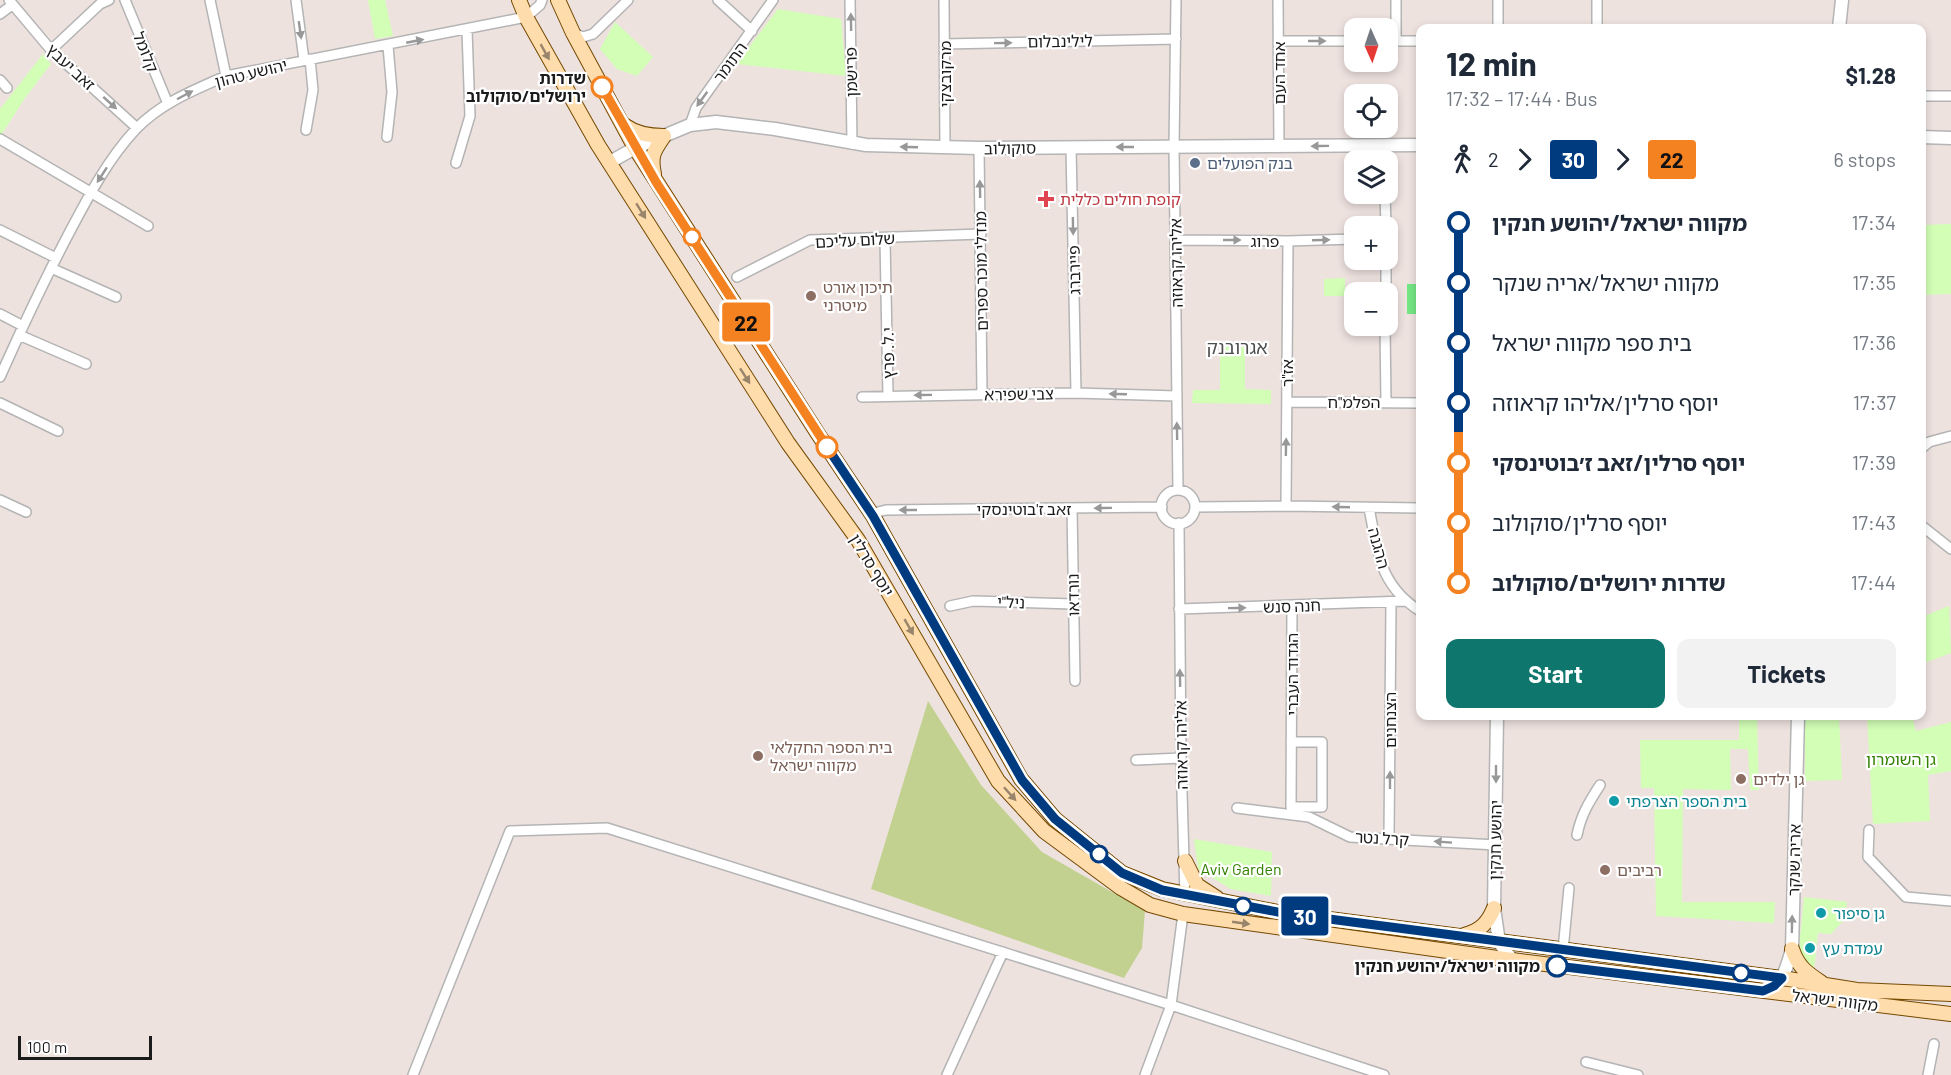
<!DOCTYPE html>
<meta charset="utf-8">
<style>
body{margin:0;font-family:Barlow,"Noto Sans Hebrew",sans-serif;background:#f2f2f3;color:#1f2937;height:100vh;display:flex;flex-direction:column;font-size:22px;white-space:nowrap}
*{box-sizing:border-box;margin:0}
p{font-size:20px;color:#747a83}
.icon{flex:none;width:33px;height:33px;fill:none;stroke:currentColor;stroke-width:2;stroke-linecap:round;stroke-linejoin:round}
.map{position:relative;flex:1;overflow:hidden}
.side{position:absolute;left:1416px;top:24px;width:510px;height:696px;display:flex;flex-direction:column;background:#fff;border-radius:12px;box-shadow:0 3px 9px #0003}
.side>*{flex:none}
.badge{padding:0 12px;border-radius:4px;font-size:21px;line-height:39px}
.needle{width:39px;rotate:177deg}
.fabs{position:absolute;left:1344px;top:18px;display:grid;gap:12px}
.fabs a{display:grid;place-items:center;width:54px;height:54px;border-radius:12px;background:#fff;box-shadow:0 3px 9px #0003;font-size:30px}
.scale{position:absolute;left:18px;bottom:15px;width:134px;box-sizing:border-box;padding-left:6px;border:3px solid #1b1b1b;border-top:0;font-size:16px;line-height:21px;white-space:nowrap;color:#1b1b1b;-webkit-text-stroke:4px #fff;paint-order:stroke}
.map>.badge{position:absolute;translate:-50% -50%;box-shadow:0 0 0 3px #fff}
.legs{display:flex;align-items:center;gap:9px;height:66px;padding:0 30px;font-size:20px}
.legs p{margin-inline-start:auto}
.head{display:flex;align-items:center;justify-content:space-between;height:102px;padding:0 30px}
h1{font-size:33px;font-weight:700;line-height:45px}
.cta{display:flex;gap:12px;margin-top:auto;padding:12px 30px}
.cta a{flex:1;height:69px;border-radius:12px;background:#0f766e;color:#fff;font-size:24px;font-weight:700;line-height:69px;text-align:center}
.cta a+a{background:#f2f2f3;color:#1f2937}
ul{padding:0 30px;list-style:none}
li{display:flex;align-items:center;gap:21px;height:60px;font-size:22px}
li i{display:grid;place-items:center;width:9px;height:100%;margin:0 8px;background:currentColor}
li i::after{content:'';width:15px;height:15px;margin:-8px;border:4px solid;border-radius:50%;background:#fff}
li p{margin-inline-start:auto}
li:first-child i{background:linear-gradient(#0000 50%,currentColor 0)}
li:last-child i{background:linear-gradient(currentColor 50%,#0000 0)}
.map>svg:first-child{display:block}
</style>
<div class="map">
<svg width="1951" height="1075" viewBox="0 0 1951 1075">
<rect width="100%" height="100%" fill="#eee2df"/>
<!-- forest -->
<path fill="#c2d190" d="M928 701 981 785 1042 852 1145 911 1142 948 1124 978 871 889Z"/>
<!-- park -->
<path fill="#d2feb6" d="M368 0H385L393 36 375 39Z
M778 9 841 19 846 76 736 64Z
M615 22 653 57 637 76 617 69 600 49Z
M43 54 51 64 25 98 0 137V109Z
M1951 224V294L1922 295V225Z
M1345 278V296H1324V279Z
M1220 346 1245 347V389L1271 390V404L1192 403 1193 390H1220Z
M1949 606 1951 653 1922 664V617Z
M1739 716H1757L1759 790H1750L1748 749H1730L1731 790 1683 789 1682 902H1775L1774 923 1656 916 1654 788H1641L1640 740H1739Z
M1805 716H1839L1842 780 1805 781Z
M1867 716H1912L1916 731 1951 722V771L1928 775 1930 821 1873 824Z
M1194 839 1272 852 1271 896 1231 889 1198 869Z
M1804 897 1847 902 1845 919 1831 934 1818 933 1814 971 1802 960 1799 948Z"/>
<!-- pitch -->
<path fill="#74e684" d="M1407 284H1420V314H1407Z"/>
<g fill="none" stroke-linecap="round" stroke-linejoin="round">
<!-- minor casing -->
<g stroke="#b4b4b4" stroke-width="12">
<path id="minor" d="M9 0 51 50 137 128
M125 0 168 104
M210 0 226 76
M296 0 304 60
M718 0 752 31
M850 0 852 144
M944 0 945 148
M1176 0 1174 147 1178 490
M1278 0 1279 147
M1396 0V41
M1498 0V28
M1597 0V28
M0 14 12 5
M573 33 583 37 593 34 628 0
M1279 41H1354
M1388 41H1420
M944 44 1176 39
M51 50 100 4 109 0
M0 80 7 88
M1922 96H1951
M690 125 696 108 773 0
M306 130 313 90 310 59
M387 137 392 92 388 46
M0 139 148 226
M1071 147 1076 393
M979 148 982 394
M456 163 470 116 467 30
M1385 194 1386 226
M0 230 56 258
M885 239 888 395
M1175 240 1288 241 1354 239
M51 268 116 297
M737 277 810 240 981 234
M1386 292V260
M0 314 23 326
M1385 326 1386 402
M19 335 86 364
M0 377C21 330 43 283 67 237 87 199 107 160 136 129 161 103 194 90 226 76L526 17 540 5 542 0
M862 397 1076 393 1177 396
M1287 402 1420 403
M0 403 58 431
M1922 448 1929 442 1951 436
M1161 507a17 17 0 1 1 34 0a17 17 0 1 1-34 0Z
M0 500 26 512
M1286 506 1288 241
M1195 507 1286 506 1420 508
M1369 508C1378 552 1379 585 1420 611
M1072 509 1075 681
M873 516 878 512 886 510 1162 507
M1179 523 1181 758 1185 895
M1922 526 1951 549
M950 606 973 601 1073 604
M1179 609 1405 601
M1291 742H1322V807H1291L1292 606
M1136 760 1181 758
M1237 808 1309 817 1350 837 1496 845
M1869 830 1868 857 1906 897 1951 901
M1577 835C1581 815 1589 802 1600 785
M1389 838 1391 602
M1563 950 1569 888
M1586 1062 1638 1075
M413 1075 510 831 607 828 1171 1005 1384 1075
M947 1075 1003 952
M1145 1075 1171 1005 1183 914
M1928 1075 1934 1044"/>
</g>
<!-- tertiary casing -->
<g stroke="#b4b4b4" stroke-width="15">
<path id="tertiary" d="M1839 28 1842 0
M1922 137 1951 138
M610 162 635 148 690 125 716 122 775 129 866 145 979 148 1420 145
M1497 716 1494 908 1499 942 1512 960
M1763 991C1783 986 1787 967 1792 949L1798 716"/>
</g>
<!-- secondary casing -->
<g stroke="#744900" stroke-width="16">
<path id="secondary" d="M519 0 526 17 598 145 788 443 858 540 998 781 1044 831 1121 888 1150 905 1183 914 1512 960 1951 1014
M558 0 573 33 635 148 818 434 873 516 1021 779 1055 819 1122 873 1162 889 1283 913 1782 978 1857 990 1951 994
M624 125C636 134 649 136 664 136
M654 174C650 155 654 151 664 136
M1185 861 1197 885 1217 898
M1464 935C1480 931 1488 923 1494 908
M1792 949C1798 967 1807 973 1822 983"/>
</g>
<!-- minor -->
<use href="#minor" stroke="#fff" stroke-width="9"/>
<!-- tertiary -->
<use href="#tertiary" stroke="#fff" stroke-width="12"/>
<!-- secondary -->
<use href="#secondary" stroke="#ffdcac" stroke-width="14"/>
</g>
<!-- one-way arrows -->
<defs><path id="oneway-solid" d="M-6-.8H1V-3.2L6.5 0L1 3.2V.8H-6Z" transform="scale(1.5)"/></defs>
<g fill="#989898">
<use href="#oneway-solid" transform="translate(851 22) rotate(-91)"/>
<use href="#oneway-solid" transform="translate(300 30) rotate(82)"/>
<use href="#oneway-solid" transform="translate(415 41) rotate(-11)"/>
<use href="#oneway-solid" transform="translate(1317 41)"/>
<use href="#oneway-solid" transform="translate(1003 43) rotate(-1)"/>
<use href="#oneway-solid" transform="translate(185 95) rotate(-28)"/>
<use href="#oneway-solid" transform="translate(702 99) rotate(126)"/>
<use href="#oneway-solid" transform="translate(110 103) rotate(42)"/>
<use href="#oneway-solid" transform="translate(1320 146) rotate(179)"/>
<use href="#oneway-solid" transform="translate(909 147) rotate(-178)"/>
<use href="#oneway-solid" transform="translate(1125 147) rotate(180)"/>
<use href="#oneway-solid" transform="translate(102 175) rotate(123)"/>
<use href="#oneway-solid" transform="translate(980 189) rotate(-91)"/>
<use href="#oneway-solid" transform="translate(1073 226) rotate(89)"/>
<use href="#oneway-solid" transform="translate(1232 240)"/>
<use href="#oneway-solid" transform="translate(1321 240) rotate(-2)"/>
<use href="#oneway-solid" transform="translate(1118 394) rotate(-178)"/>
<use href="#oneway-solid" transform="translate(923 395) rotate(179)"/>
<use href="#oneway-solid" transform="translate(1177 431) rotate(-91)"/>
<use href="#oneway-solid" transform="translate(1286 447) rotate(-89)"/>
<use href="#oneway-solid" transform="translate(1341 507) rotate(-178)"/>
<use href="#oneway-solid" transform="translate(1103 508) rotate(179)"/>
<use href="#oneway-solid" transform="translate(908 510) rotate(180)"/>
<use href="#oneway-solid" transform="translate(1237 608) rotate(-1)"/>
<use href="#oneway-solid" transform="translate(1180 678) rotate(-91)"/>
<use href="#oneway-solid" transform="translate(1496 774) rotate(90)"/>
<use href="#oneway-solid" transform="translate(1390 780) rotate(-90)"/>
<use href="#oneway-solid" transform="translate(1443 842) rotate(-176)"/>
<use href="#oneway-solid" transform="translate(1792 924) rotate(-89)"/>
</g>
<g fill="#98856b">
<use href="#oneway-solid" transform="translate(545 52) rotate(61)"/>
<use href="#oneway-solid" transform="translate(641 211) rotate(58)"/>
<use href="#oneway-solid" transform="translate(745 376) rotate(57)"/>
<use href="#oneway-solid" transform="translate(909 627) rotate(60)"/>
<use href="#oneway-solid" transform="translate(1010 794) rotate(48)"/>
<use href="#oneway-solid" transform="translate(1241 923) rotate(8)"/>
</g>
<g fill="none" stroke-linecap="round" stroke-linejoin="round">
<!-- line-1 casing -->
<g stroke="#fff" stroke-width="14">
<path id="line-1" d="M827 447 873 516 1022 780 1055 819 1122 873 1162 890 1283 913 1782 978 1774 986 1763 991 1557 966"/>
</g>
<!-- line-2 casing -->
<g stroke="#fff" stroke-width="14">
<path id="line-2" d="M602 87 656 182 827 447"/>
</g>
<!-- line-1 -->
<use href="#line-1" stroke="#003b80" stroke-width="9"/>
<!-- line-2 -->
<use href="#line-2" stroke="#f58220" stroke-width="9"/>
</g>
<!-- markers -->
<g fill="#fff" stroke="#f58220" stroke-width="3">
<circle cx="602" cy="87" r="10"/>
<circle cx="692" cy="237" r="8"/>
<circle cx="827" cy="447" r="10"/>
</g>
<circle fill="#5c6f8a" stroke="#fff" stroke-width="2" cx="1195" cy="163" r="6"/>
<path fill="#e0444e" stroke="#fff" stroke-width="2" d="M1043 190h6v6h6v6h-6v6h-6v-6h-6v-6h6z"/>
<g fill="#8d6e63" stroke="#fff" stroke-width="2">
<circle cx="811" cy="296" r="6"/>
<circle cx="758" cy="756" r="6"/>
<circle cx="1741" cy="779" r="6"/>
<circle cx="1605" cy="870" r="6"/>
</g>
<g fill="#0f9aa8" stroke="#fff" stroke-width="2">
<circle cx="1614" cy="801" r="6"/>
<circle cx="1821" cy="913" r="6"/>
<circle cx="1810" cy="948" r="6"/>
</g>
<g fill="#fff" stroke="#003b80" stroke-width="3">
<circle cx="1099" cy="854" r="8"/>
<circle cx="1243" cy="906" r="8"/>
<circle cx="1557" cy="966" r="10"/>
<circle cx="1741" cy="973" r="8"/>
</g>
<g text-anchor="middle" stroke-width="4.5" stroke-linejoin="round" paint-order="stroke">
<!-- street labels -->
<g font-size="16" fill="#1b1b1b" stroke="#fff">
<text transform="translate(1060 41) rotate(-1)" y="6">לילינבלום</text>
<text transform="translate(146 52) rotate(68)" y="6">קלומל</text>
<text transform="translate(730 62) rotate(-54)" y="6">התומר</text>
<text transform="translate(71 67) rotate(43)" y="6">זאב יעבץ</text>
<text transform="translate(851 72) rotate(-91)" y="6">פרישמן</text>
<text transform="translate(251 73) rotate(-14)" y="6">יהושע טהון</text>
<text transform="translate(1279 73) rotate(-90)" y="6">אחד העם</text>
<text transform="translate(945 74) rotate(-90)" y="6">מרקובצקי</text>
<text transform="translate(1010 148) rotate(-1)" y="6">סוקולוב</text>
<text transform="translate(855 240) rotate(-3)" y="6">שלום עליכם</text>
<text x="1265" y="247">פרוג</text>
<text transform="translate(1176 263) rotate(-91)" y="6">אליהו קראוזה</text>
<text transform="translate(1074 270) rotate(-91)" y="6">פיירברג</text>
<text transform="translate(981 271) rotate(-91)" y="6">מנדלי מוכר ספרים</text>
<text transform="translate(888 353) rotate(-91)" y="6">י.ל. פרץ</text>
<text transform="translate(1287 373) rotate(-90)" y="6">אז"ר</text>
<text transform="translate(1019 394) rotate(-1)" y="6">צבי שפירא</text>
<text x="1354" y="408">הפלמ"ח</text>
<text x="1024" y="515">זאב ז'בוטינסקי</text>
<text transform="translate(1379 548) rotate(75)" y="6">ההגנה</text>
<text transform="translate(872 565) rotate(59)" y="6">יוסף סרלין</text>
<text transform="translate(1073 595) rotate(-91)" y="6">נורדאו</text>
<text transform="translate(1011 602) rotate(2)" y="6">ניל"י</text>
<text transform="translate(1292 606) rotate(-2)" y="6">חנה סנש</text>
<text transform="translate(1292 674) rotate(-90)" y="6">הגדוד העברי</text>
<text transform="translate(1390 720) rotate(-90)" y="6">הצנחנים</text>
<text transform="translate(1181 745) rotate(-91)" y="6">אליהו קראוזה</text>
<text transform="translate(1382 838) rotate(3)" y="6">קרל נטר</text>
<text transform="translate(1495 840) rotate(-89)" y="6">יהושע חנקין</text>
<text transform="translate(1794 860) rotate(-89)" y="6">אריה שנקר</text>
<text transform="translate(1835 1000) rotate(7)" y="6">מקווה ישראל</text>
</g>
<!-- stop labels -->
<g font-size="16" font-weight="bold" fill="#1b1b1b" stroke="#fff" text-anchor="end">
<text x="586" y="84">שדרות<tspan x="586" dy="18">ירושלים/סוקולוב</tspan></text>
<text x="1540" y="972">מקווה ישראל/יהושע חנקין</text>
</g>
<!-- service labels -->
<g font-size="16" fill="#4e5e75" stroke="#fff" text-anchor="start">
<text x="1207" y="169">בנק הפועלים</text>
</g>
<!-- health labels -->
<g font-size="16" fill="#be3a42" stroke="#fff" text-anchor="start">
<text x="1060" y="205">קופת חולים כללית</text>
</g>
<!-- education labels -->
<g font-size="16" fill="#785e54" stroke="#fff" text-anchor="start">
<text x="823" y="293">תיכון אורט<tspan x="823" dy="18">מיטרני</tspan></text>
<text x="770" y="753">בית הספר החקלאי<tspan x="770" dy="18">מקווה ישראל</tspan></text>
<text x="1753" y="785">גן ילדים</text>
<text x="1617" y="876">רביבים</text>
</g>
<!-- park labels -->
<g font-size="16" fill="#338101" stroke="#fff">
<text x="1901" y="765">גן השומרון</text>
<text x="1241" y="875">Aviv Garden</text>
</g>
<!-- culture labels -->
<g font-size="16" fill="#0d838f" stroke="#fff" text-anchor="start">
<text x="1626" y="807">בית הספר הצרפתי</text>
<text x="1833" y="919">גן סיפור</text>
<text x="1822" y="954">עמדת עץ</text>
</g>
<!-- neighbourhood labels -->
<g font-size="18" fill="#4e4e4e" stroke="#fff">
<text x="1237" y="354">אגרובנק</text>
</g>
</g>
</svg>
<div class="fabs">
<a><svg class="needle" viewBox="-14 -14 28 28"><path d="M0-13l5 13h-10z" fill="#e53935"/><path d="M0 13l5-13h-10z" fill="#747a83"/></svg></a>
<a><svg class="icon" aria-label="locate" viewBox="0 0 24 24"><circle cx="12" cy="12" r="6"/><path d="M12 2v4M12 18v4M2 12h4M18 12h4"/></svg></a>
<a><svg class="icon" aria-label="layers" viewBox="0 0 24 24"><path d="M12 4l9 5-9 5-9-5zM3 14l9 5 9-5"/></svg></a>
<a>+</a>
<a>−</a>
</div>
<div class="scale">100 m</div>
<b class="badge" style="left:1305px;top:916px;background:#003b80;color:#fff">30</b>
<b class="badge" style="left:746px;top:322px;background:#f58220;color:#111">22</b>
<section class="side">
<div class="head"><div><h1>12 min</h1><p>17:32 – 17:44 · Bus</p></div><b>$1.28</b></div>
<div class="legs"><svg class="icon" aria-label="walk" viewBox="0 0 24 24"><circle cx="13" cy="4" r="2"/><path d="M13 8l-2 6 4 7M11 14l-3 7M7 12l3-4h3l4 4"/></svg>2<svg class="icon" aria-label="forward" viewBox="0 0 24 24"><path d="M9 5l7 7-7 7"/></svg><b class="badge" style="background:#003b80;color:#fff">30</b><svg class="icon" aria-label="forward" viewBox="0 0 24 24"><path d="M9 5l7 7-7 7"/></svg><b class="badge" style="background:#f58220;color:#111">22</b><p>6 stops</p></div>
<ul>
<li><i style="color:#003b80"></i><b>מקווה ישראל/יהושע חנקין</b><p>17:34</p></li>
<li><i style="color:#003b80"></i><span>מקווה ישראל/אריה שנקר</span><p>17:35</p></li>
<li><i style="color:#003b80"></i><span>בית ספר מקווה ישראל</span><p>17:36</p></li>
<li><i style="color:#003b80"></i><span>יוסף סרלין/אליהו קראוזה</span><p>17:37</p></li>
<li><i style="color:#f58220"></i><b>יוסף סרלין/זאב ז׳בוטינסקי</b><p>17:39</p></li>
<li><i style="color:#f58220"></i><span>יוסף סרלין/סוקולוב</span><p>17:43</p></li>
<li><i style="color:#f58220"></i><b>שדרות ירושלים/סוקולוב</b><p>17:44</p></li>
</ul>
<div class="cta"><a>Start</a><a>Tickets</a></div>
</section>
</div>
